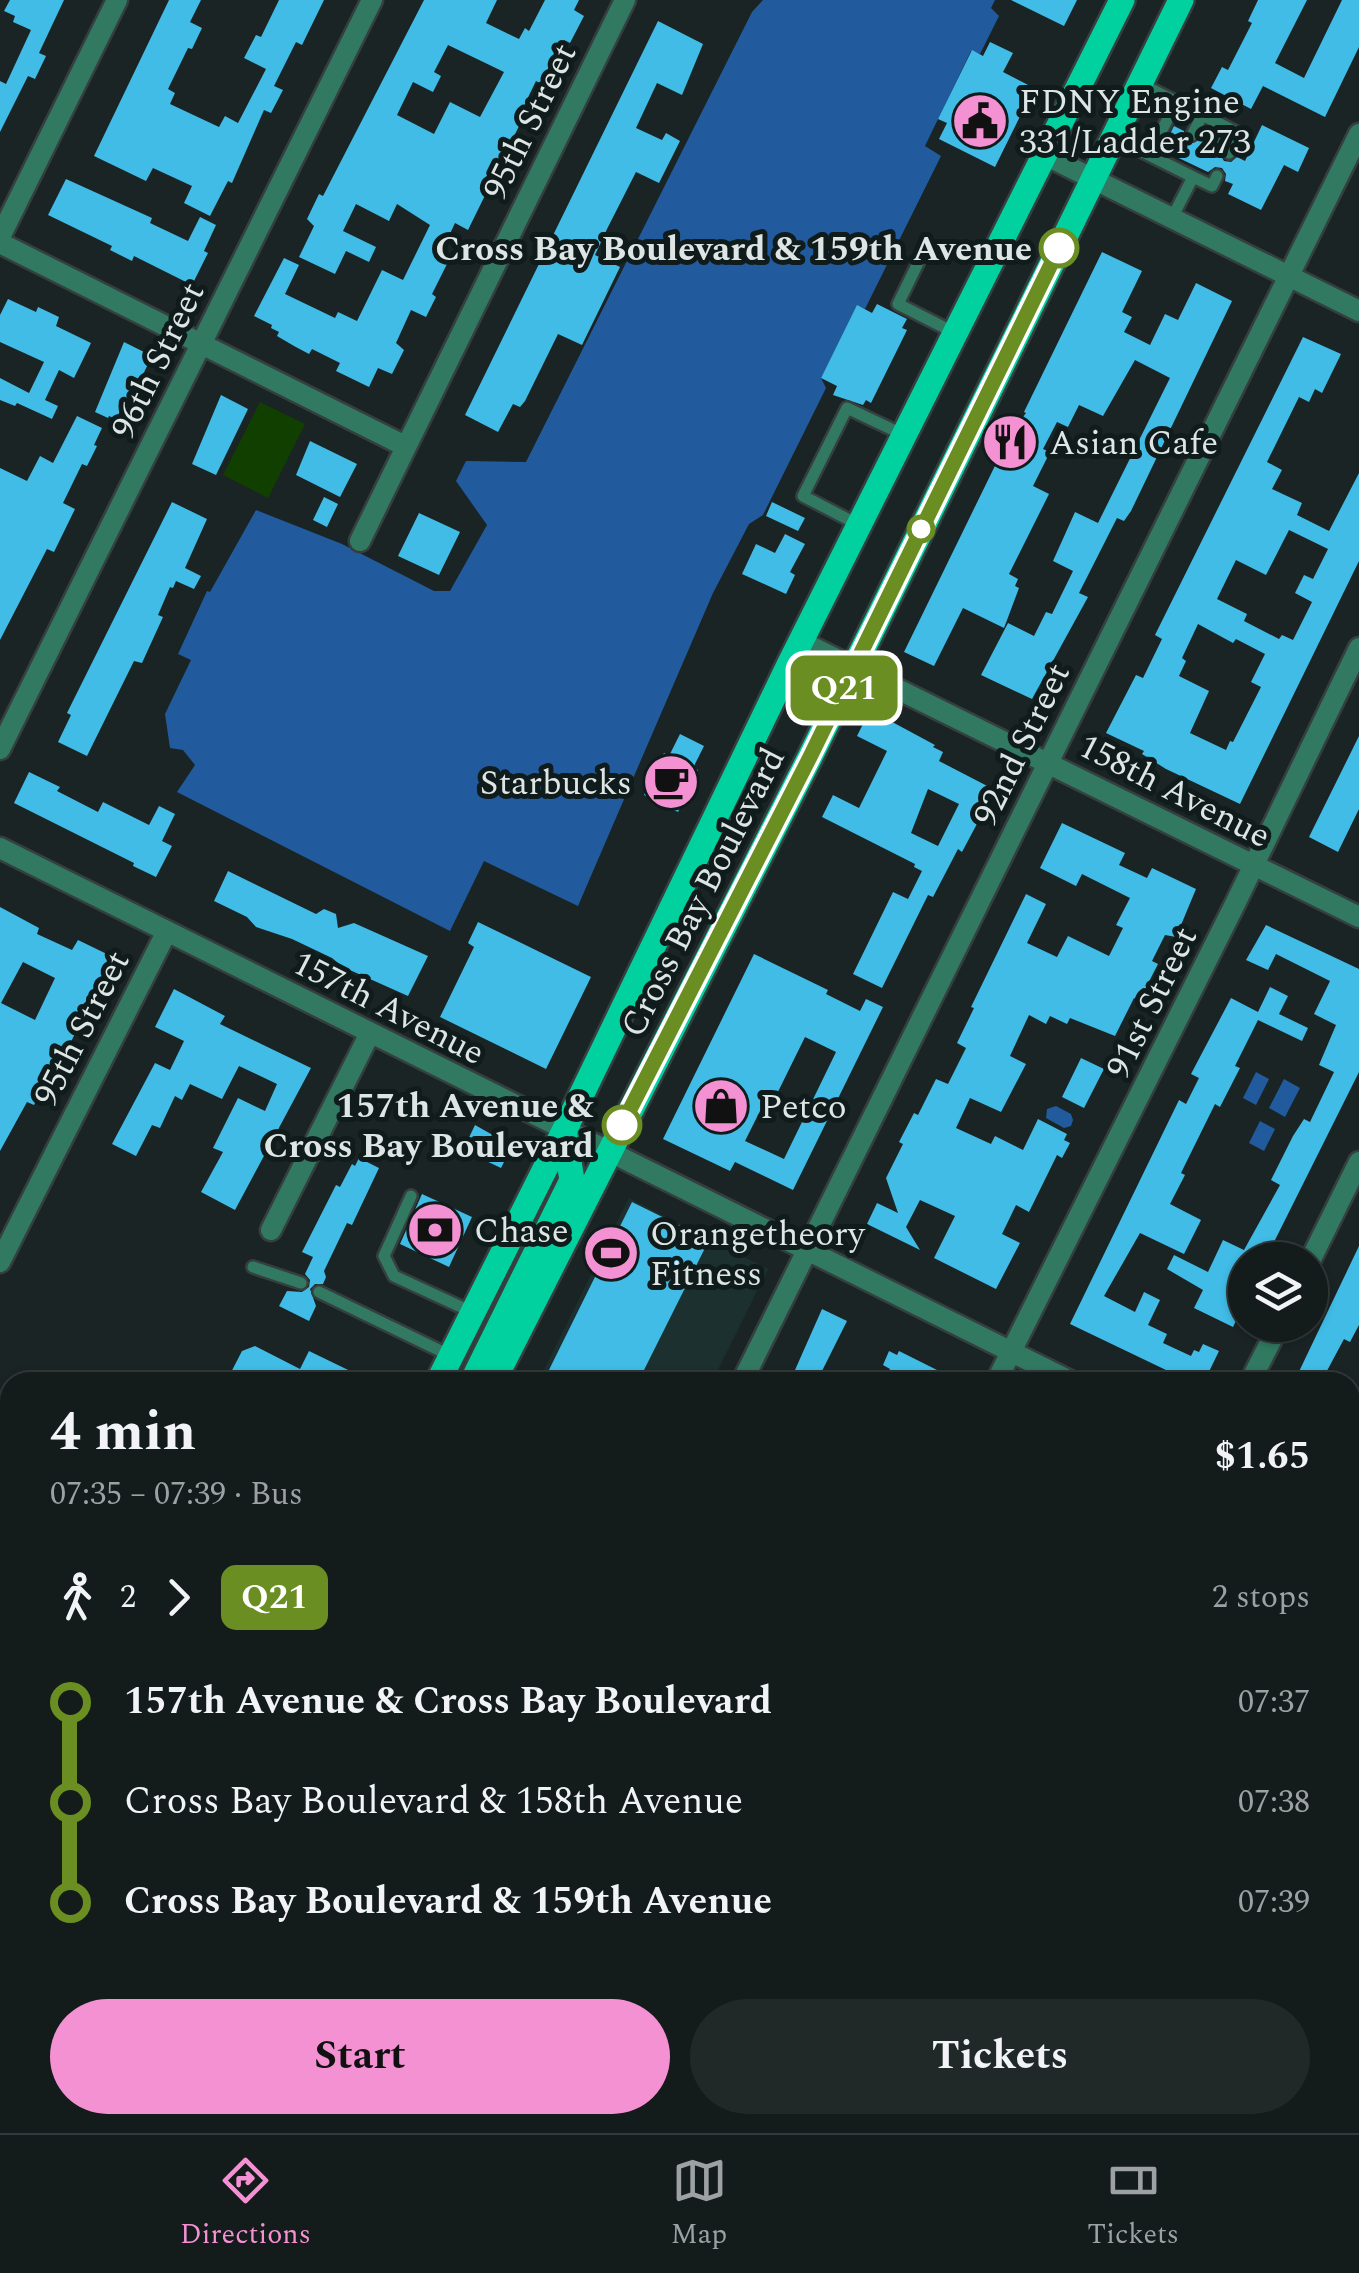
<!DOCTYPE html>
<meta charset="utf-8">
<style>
body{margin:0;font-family:Spectral,serif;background:#212828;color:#f1f3f6;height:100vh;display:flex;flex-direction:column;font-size:38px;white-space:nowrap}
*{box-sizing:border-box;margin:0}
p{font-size:32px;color:#9da1a3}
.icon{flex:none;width:55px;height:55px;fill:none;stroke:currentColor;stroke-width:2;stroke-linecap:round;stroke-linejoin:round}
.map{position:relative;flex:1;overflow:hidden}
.side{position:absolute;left:0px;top:1372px;width:1360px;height:762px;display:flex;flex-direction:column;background:#141b1b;border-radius:30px 30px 0 0;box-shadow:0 2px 8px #0004,0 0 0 2px #33393a}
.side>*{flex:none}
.badge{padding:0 20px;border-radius:15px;font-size:35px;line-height:65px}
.controls{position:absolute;left:1228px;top:1242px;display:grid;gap:20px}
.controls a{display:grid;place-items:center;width:100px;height:100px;border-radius:50%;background:#141b1b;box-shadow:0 2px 8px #0004,0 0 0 2px #33393a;font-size:50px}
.map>.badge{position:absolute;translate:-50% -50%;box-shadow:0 0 0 5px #fff}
.legs{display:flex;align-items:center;gap:15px;height:110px;padding:0 50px;font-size:32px}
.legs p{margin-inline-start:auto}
.head{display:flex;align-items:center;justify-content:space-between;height:170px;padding:0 50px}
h1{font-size:55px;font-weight:700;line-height:75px}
.cta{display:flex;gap:20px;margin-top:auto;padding:20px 50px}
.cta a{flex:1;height:115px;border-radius:60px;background:#f491d3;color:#111;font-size:40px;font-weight:700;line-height:115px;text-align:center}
.cta a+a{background:#212828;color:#f1f3f6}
ul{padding:0 50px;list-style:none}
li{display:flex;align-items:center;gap:35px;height:100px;font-size:38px}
li i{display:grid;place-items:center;width:15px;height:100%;margin:0 12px;background:currentColor}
li i::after{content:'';width:25px;height:25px;margin:-12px;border:8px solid;border-radius:50%;background:#141b1b}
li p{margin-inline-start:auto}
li:first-child i{background:linear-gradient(#0000 50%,currentColor 0)}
li:last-child i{background:linear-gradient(currentColor 50%,#0000 0)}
.tabs{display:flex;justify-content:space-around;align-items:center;height:140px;border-top:2px solid #33393a;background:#141b1b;font-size:28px;color:#9da1a3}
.tabs a{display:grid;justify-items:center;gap:5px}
.tabs .current{color:#f491d3}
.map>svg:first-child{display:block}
</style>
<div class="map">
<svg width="1359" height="2133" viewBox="0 0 1359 2133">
<rect width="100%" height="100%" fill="#1a2424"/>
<!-- built -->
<path fill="#1c3030" d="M629 1198 768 1269 712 1382H538Z"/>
<!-- green -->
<path fill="#113f00" d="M260 402 305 424 268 498 223 475Z"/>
<!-- water -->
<path fill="#215b9d" d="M763 0H995L991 8 999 16 980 54 971 51 925 146 941 156 865 309 857 306 821 378 826 388 763 515 749 524 713 593 578 906 484 861 450 931 177 792 195 765 183 750 170 748 165 714 191 660 178 654 207 591 210 592 256 510 342 544 434 591H450L487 525 456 481 466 461 526 462 752 12Z
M1256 1072 1269 1079 1256 1105 1243 1098Z
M1284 1079 1300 1088 1285 1117 1269 1108Z
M1056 1106 1071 1114 1073 1120 1071 1126 1064 1128 1046 1118 1047 1109Z
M1260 1121 1275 1129 1264 1151 1249 1143Z"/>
<!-- building -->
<path fill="#40bce7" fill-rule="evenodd" d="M10 0H64L39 53 46 56 35 79 28 76 0 132V81L6 84 31 30 13 22 15 16 4 11Z
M169 0H201L190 22 202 28 192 49 188 48 168 89 175 93 170 104 219 127 225 116 238 123 266 69 244 58 256 35 261 37 279 0H324L302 45 296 42 274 86 283 90 271 113 264 110 232 183 228 181 210 216 184 203 192 186 153 168 146 181 94 156Z
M424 0H497L486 23 519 39 525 28 529 31 545 0H579L574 10 584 16 570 43 564 40 540 83 536 81 517 120 521 122 468 230 455 223 442 251 451 256 432 294 436 297 426 317 411 310 396 343 404 350 392 374 378 368 369 387 336 371 340 363 312 349 309 354 294 346 277 336 279 332 271 328 272 325 254 316 284 258 299 265 285 294 335 318 338 312 357 321 382 270 403 280 430 225 397 204 389 221 356 204 343 231 376 247 369 262 346 251 335 274 299 257 314 226 307 219 319 194 323 196ZM448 45 504 72 480 117 450 102 434 134 397 115 413 82 433 92 441 76 434 72Z
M1011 0H1077L1064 26Z
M1258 0H1307L1275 63 1304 78 1342 0H1359V47L1325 117 1263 86 1251 109 1211 88 1222 67 1228 70 1252 23 1248 21Z
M658 21 703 44 682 95 657 83 636 128 662 140 666 133 680 141 659 183 636 172 607 229 595 255 620 267 582 345 558 334 525 401 520 407 513 404 498 432 465 415Z
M990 42 1013 53 1003 72 1034 88 995 167 939 139 947 123 938 119 972 50 983 56Z
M1262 125 1309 148 1298 172 1284 165 1261 210 1228 194 1233 184 1225 181 1226 174 1222 168 1215 167 1208 172 1162 150 1174 126 1184 131V139L1189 144 1200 139 1206 142 1208 152 1220 154 1224 161 1231 162 1237 157 1245 161Z
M66 179 152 218 150 223 188 241 200 217 216 225 204 251 208 253 192 285 134 256 132 261 110 250 112 246 48 215Z
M1102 252 1142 271 1122 312 1132 317 1124 332 1150 345 1165 314 1178 320 1196 283 1232 301 1131 511 1124 521 1117 518 1079 593 1088 597 1032 699 981 675 1008 623 1034 636 1046 612 1052 614 1073 571 1053 561 1075 512 1098 523 1162 394 1170 378 1135 360 1103 416 1079 405 1068 427 1057 422 1043 449 1050 452 1033 486 1049 494 1009 574 1018 579 1015 586 1019 588 1004 628 963 608 934 666 904 652 1011 433 1026 413 1024 412Z
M8 299 36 312 38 307 59 317 56 326 91 343 74 378 59 370 45 400 58 406 52 419 17 403 15 406 0 400V378L29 393 44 362 0 342V315Z
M877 304 907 319 902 328 907 330 871 403 866 400 863 405 833 395 837 386 821 378 857 305 872 313Z
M1303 337 1341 354 1322 393 1315 389 1309 402 1299 397 1267 462 1282 470 1272 489 1302 503 1297 515 1329 531 1359 473V561L1240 804 1166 769 1142 754 1144 751 1106 733 1136 675 1143 678 1162 639 1155 635ZM1289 530 1328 549 1313 579 1304 575 1295 593 1312 602 1293 640 1282 635 1279 639 1244 621 1247 614 1217 599 1236 560 1266 575ZM1198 624 1233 643 1236 639 1265 654 1251 682 1261 687 1233 742 1230 741 1226 750 1190 733 1209 691 1179 676 1186 661 1182 658Z
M124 342 152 356 125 411 121 409 116 419 109 416 108 418 95 412Z
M221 395 248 409 216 475 192 464Z
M77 416 102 428 94 445 97 446 87 466 82 464 63 503 75 509 54 552 47 549 0 640V468L27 481 40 456 53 463Z
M310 441 357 464 340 497 296 475Z
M324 497 338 504 327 527 313 520Z
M172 502 207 519 185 568 201 576 194 589 176 581 173 588 170 587 158 615 163 617 142 663 134 661 87 756 58 742 71 715 67 713Z
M772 502 805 518 798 531 766 516Z
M419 513 460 532 439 575 398 556Z
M785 534 805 544 790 572 795 575 786 594 742 574 756 544 775 553Z
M870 710 935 745 933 747 943 752 939 761 995 790 962 852 958 849 933 897 928 895 882 988 853 974 893 892 908 899 922 871 914 867 915 864 822 817 833 795 859 808 887 751 857 736ZM928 789 959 804 938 846 911 833Z
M680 734 704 746 693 768 698 770 678 812 644 795 664 753 669 756Z
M1359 736V809L1338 852 1309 837Z
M29 772 60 787 57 791 98 812 103 802 149 825 159 806 175 814 162 841 172 846 156 877 133 866 134 863 14 803Z
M1062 823 1125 853 1119 865 1147 878 1152 868 1196 889 1176 937 1165 935 1152 961 1158 964 1139 1001 1134 998 1115 1036 1070 1018 1067 1024 1050 1016 1046 1024 1029 1015 1010 1056 1026 1064 1001 1112 970 1098 956 1128 991 1144 995 1136 1023 1150 1038 1119 1067 1134 1064 1140 1070 1143 1062 1158 1057 1155 1029 1212 1016 1205 1002 1234 1020 1243 996 1289 934 1258 955 1216 920 1200 906 1227 920 1250 867 1224 877 1203 898 1213 886 1178 903 1144 899 1142 914 1113 918 1115 936 1079 948 1084 966 1048 957 1043 974 1008 971 1007 1026 894 1046 904 1027 943 1057 957 1068 936 1109 956 1123 928 1116 925 1130 898 1082 874 1076 886 1040 868Z
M228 871 316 914 324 909 336 914 338 928 354 923 428 956 408 996 343 967 332 958 292 939 256 927 247 917 214 901Z
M0 907 39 928 37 934 72 950 78 940 113 957 56 1072 52 1069 34 1105 27 1102 0 1151ZM23 962 55 978 35 1020 1 1003Z
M478 922 591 977 546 1069 440 1017 474 947 468 943Z
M1266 925 1359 969V1072L1265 1260H1245V1302L1233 1327 1194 1308 1203 1290 1167 1269 1174 1255 1208 1272 1223 1240 1244 1250 1280 1185 1271 1180 1293 1136 1304 1119 1310 1122 1334 1072 1319 1065 1336 1025 1314 1014 1330 981 1276 954 1268 970 1246 960Z
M754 954 828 990 826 994 860 1011 866 999 883 1007 793 1190 735 1162 730 1171 663 1139ZM805 1037 836 1052 784 1159 745 1141 763 1105 770 1108Z
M1270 987 1288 996 1279 1014 1308 1028 1302 1041 1258 1020 1235 1066 1240 1068 1220 1107 1215 1104 1181 1173 1185 1175 1170 1204 1201 1220 1184 1254 1140 1233 1104 1296 1135 1312 1144 1292 1160 1300 1148 1325 1167 1334 1163 1343 1191 1356 1194 1350 1199 1352 1203 1344 1219 1351 1204 1382H1191L1070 1324 1179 1100 1186 1104 1199 1078 1191 1074 1231 998 1258 1012Z
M174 989 225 1016 220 1024 311 1068 235 1210 201 1192 223 1152 213 1148 238 1098 265 1111 277 1084 239 1066 222 1099 190 1084 182 1100 175 1096 160 1128 152 1125 136 1156 112 1144 155 1063 170 1070 184 1041 155 1027Z
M1081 1058 1104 1069 1084 1108 1062 1097Z
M475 1125 512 1146 501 1168 463 1150Z
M359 1158 379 1168 352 1225 347 1223 324 1271 326 1277 323 1284H315L310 1289 316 1306 309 1321 279 1306 287 1291 302 1292 309 1287 310 1280 305 1274 313 1257 302 1252 336 1185 340 1187 352 1164 355 1166Z
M422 1194 472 1217 449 1267 400 1244Z
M632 1202 709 1240 638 1382H543Z
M1359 1246V1325L1350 1342 1344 1339 1321 1382H1294Z
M822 1309 847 1321 817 1381 795 1370Z
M255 1346 300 1369 309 1351 373 1382H226L242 1351Z
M889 1351 897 1355 899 1351 961 1382H883L890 1369 883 1365Z"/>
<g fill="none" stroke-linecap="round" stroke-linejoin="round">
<!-- lane casing -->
<g stroke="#353f3f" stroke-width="16">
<path id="lane" d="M1141 84 1238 133 1229 153
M1176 103 1149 155 1193 177
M1192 135 1202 116
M1113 138 1149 155
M1215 146 1224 127
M1172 218 1193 177 1212 186 1217 176
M920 259 898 304 955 333
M859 525 803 496 847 408 904 435
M411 1196 384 1256 394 1276 472 1312
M253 1267 301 1283
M319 1292 451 1356"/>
</g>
<!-- street casing -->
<g stroke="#353f3f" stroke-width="25">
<path id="street" d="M1045 155 1359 311
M0 237 117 0
M0 243 405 446
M360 541 625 0
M800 641 1359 917
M0 749 372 0
M0 848 1072 1382
M271 1230 369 1035
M1310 1261 1359 1162
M0 1262 167 931
M742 1382 1359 134
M996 1382 1235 904 1359 648
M1250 1382 1279 1325
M0 1410 10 1421
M1350 1520 1359 1524
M1350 1693 1359 1675
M1350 2112 1359 2116
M806 2125 822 2133
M880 2133 884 2125"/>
</g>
<!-- primary casing -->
<g stroke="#353f3f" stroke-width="30">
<path id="primary" d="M438 1382 564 1131 789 665 1122 0
M472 1382 572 1180 564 1131
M493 1382 810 757 1181 0
M69 2133 73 2125
M125 2133 129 2125"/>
</g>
<!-- highway casing -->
<g stroke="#353f3f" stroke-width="35">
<path id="highway" d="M0 1831 10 1828
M748 2125 761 2133
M487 2133 491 2125"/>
</g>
<!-- lane -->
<use href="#lane" stroke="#317961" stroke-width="11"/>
<!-- street -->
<use href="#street" stroke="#317961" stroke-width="20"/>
<!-- primary -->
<use href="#primary" stroke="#00d19f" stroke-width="25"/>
<!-- highway -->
<use href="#highway" stroke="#56eebd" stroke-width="30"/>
</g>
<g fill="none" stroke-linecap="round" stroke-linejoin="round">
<!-- line-1 casing -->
<g stroke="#fff" stroke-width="22">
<path id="line-1" d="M622 1125 810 757 1059 248"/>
</g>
<!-- line-1 -->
<use href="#line-1" stroke="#6b8e23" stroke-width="15"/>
</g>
<!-- icons -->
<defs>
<g id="civic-disc" transform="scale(2.875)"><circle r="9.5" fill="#f491d3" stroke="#101b1b"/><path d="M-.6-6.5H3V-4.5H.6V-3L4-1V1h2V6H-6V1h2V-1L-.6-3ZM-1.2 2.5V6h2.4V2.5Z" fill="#111"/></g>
<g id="restaurant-disc" transform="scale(2.875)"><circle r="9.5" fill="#f491d3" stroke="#101b1b"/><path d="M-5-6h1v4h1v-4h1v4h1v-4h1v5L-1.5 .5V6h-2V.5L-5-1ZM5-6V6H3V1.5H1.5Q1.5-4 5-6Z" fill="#111"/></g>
<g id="cafe-disc" transform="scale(2.875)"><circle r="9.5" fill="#f491d3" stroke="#101b1b"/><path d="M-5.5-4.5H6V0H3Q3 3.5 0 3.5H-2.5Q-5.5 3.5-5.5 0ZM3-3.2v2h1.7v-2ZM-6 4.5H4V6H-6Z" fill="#111"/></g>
<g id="shop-disc" transform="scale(2.875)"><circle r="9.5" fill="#f491d3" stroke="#101b1b"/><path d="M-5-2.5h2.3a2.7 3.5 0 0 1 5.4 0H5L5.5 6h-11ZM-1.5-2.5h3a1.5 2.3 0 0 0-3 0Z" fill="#111"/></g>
<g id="bank-disc" transform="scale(2.875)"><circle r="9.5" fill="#f491d3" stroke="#101b1b"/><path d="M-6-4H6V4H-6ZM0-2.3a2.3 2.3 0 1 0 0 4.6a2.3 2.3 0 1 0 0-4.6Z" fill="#111"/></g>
<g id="stadium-disc" transform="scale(2.875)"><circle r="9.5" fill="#f491d3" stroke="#101b1b"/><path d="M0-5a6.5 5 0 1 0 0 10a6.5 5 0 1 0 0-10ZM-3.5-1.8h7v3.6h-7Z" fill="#111"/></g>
</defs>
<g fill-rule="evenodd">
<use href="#civic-disc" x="980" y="121"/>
<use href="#restaurant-disc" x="1010" y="442"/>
<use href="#cafe-disc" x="671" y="782"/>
<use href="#shop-disc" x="721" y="1106"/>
<use href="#bank-disc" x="435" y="1230"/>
<use href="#stadium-disc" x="611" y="1253"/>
</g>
<!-- markers -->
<g fill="#fff" stroke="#6b8e23" stroke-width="5">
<circle cx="1059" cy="248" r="18"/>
<circle cx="921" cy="529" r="12"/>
<circle cx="622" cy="1125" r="18"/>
</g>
<g text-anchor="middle" stroke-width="10" stroke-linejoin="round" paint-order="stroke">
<!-- poi labels -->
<g font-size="35" fill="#dee5e5" stroke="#101b1b" text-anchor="start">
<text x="1019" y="113">FDNY Engine<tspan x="1019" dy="40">331/Ladder 273</tspan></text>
<text x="1049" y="454">Asian Cafe</text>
<text x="632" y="794" text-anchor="end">Starbucks</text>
<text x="760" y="1118">Petco</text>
<text x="474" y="1242">Chase</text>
<text x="650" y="1245">Orangetheory<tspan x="650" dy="40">Fitness</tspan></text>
</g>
<!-- street labels -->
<g font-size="35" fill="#dee5e5" stroke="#101b1b">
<text transform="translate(529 121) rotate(-64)" y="12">95th Street</text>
<text transform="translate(157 360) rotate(-64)" y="12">96th Street</text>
<text transform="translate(1021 744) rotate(-64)" y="12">92nd Street</text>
<text transform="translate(1175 790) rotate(27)" y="12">158th Avenue</text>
<text transform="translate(702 892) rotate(-63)" y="12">Cross Bay Boulevard</text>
<text transform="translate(1151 1002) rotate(-64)" y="12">91st Street</text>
<text transform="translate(389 1007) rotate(27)" y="12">157th Avenue</text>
<text transform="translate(81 1028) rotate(-63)" y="12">95th Street</text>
</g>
<!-- stop labels -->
<g font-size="35" font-weight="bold" fill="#dee5e5" stroke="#101b1b" text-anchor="end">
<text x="1032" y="260">Cross Bay Boulevard &amp; 159th Avenue</text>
<text x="594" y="1117">157th Avenue &amp;<tspan x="594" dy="40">Cross Bay Boulevard</tspan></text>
</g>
</g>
</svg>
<div class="controls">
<a><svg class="icon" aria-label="layers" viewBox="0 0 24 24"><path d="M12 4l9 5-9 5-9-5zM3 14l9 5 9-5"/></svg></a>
</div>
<b class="badge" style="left:844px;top:688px;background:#6b8e23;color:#fff">Q21</b>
<section class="side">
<div class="head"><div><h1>4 min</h1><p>07:35 – 07:39 · Bus</p></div><b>$1.65</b></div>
<div class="legs"><svg class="icon" aria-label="walk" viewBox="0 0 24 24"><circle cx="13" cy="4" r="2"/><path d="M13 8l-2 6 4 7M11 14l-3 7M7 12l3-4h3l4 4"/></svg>2<svg class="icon" aria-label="forward" viewBox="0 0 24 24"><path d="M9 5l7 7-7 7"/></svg><b class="badge" style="background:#6b8e23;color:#fff">Q21</b><p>2 stops</p></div>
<ul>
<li><i style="color:#6b8e23"></i><b>157th Avenue &amp; Cross Bay Boulevard</b><p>07:37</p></li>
<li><i style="color:#6b8e23"></i><span>Cross Bay Boulevard &amp; 158th Avenue</span><p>07:38</p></li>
<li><i style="color:#6b8e23"></i><b>Cross Bay Boulevard &amp; 159th Avenue</b><p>07:39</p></li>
</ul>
<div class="cta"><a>Start</a><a>Tickets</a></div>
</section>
</div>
<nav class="tabs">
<a class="current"><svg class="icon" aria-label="directions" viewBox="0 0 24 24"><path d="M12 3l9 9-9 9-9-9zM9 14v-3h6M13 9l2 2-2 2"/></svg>Directions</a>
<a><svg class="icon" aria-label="map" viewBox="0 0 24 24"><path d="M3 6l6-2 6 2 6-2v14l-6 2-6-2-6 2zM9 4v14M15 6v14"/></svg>Map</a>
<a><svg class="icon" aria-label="tickets" viewBox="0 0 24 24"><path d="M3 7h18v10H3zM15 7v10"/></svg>Tickets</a>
</nav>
